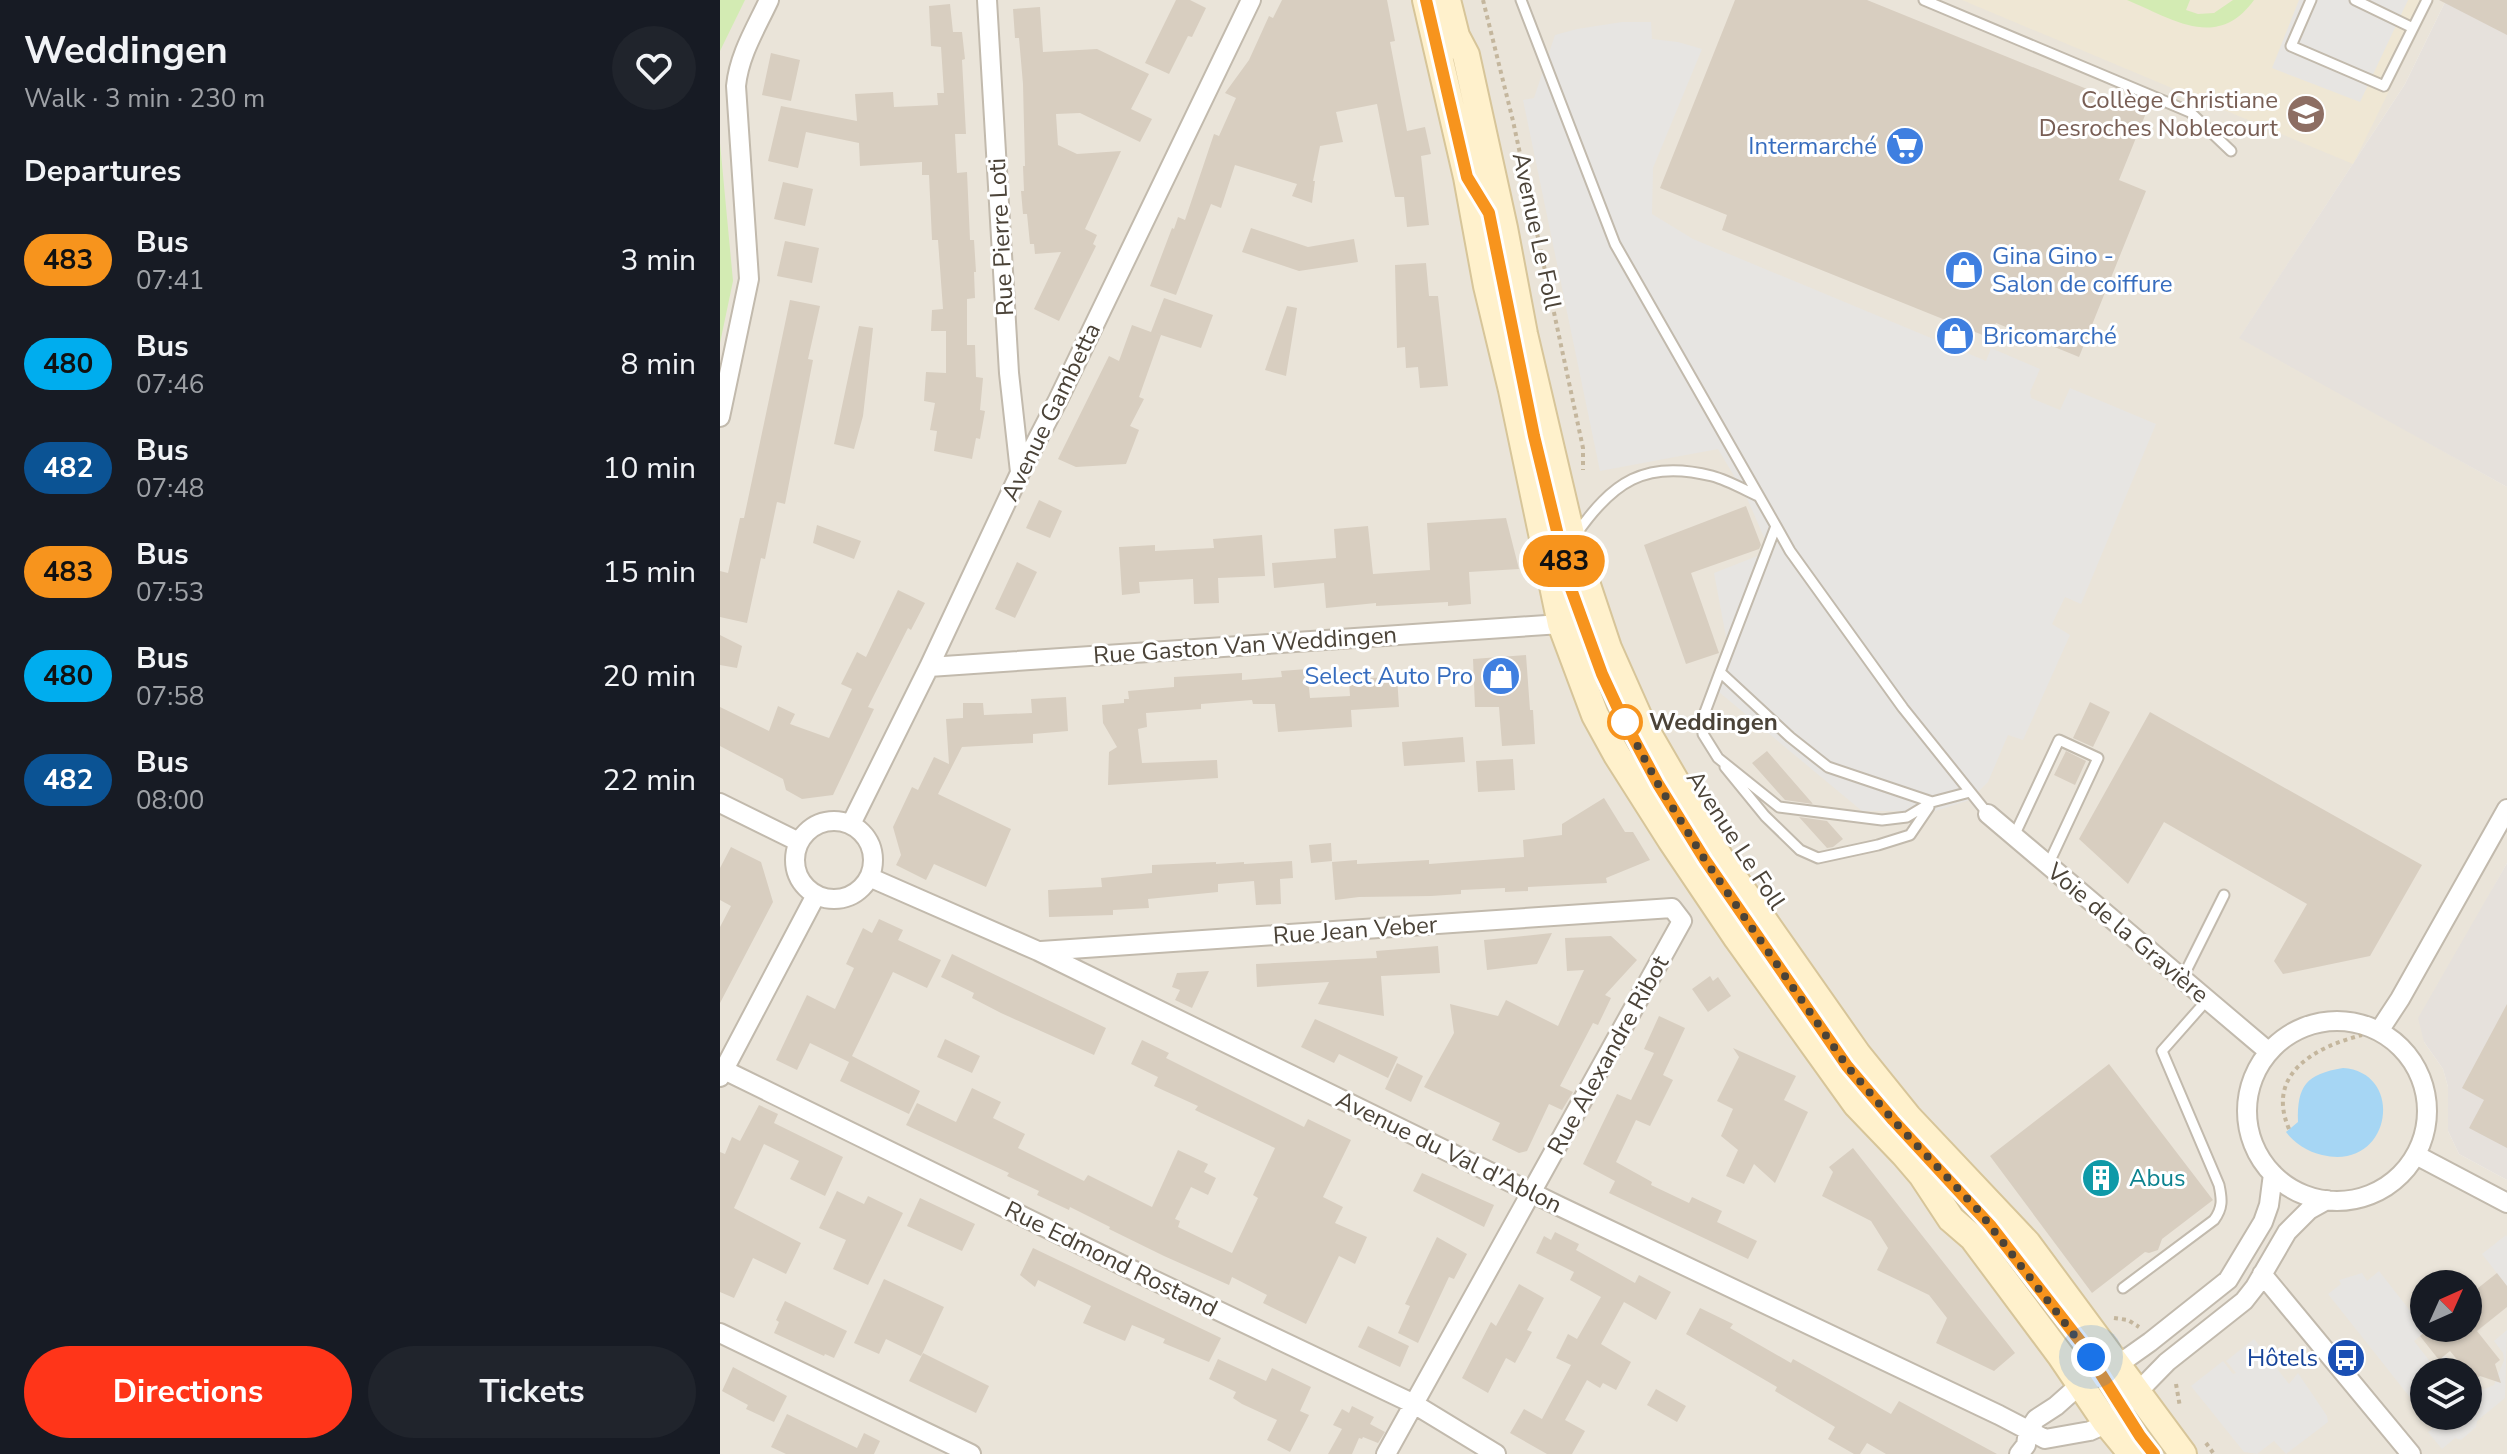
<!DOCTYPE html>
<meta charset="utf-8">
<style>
body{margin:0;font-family:"Nunito Sans",sans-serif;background:#20242c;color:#f1f3f6;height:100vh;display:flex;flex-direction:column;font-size:30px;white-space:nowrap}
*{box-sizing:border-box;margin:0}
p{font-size:26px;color:#9ea1a6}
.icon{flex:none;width:44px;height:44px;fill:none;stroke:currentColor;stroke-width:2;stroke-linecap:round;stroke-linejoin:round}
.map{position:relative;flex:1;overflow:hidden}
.side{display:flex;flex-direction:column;background:#171b24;width:720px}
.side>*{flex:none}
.badge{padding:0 16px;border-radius:26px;font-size:28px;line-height:52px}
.needle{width:52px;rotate:45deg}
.tools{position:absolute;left:1690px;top:1270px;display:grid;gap:16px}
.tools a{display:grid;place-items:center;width:72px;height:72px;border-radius:50%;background:#171b24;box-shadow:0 2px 6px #0004;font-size:40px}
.you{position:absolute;width:40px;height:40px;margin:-20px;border:6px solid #fff;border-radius:50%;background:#1a73e8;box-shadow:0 0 0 12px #1a73e833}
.map>.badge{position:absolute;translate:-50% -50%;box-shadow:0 0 0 4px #fff}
h2{padding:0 24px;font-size:30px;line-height:72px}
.round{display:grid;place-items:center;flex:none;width:84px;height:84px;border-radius:42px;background:#20242c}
.overview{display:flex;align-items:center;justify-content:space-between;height:136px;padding:0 24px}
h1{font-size:38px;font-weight:700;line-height:60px}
.cta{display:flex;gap:16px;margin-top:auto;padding:16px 24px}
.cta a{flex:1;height:92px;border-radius:48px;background:#ff3519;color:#fff;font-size:32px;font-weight:700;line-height:92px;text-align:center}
.cta a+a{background:#20242c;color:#f1f3f6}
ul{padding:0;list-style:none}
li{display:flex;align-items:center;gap:24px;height:104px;padding:0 24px}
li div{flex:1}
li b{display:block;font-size:30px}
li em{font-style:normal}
li .badge{min-width:88px;font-weight:700;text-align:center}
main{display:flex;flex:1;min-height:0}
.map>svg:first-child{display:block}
</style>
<main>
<section class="side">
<div class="overview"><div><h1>Weddingen</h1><p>Walk · 3 min · 230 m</p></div><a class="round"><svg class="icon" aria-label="heart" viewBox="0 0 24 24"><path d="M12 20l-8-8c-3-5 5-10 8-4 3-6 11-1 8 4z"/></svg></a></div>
<h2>Departures</h2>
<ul>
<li><span class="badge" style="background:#f7941d;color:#111">483</span><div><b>Bus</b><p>07:41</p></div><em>3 min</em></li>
<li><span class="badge" style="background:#00adee;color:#111">480</span><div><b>Bus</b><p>07:46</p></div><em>8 min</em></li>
<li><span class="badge" style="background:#0b5394;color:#fff">482</span><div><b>Bus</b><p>07:48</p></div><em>10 min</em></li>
<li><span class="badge" style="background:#f7941d;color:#111">483</span><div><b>Bus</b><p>07:53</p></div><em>15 min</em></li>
<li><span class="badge" style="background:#00adee;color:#111">480</span><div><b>Bus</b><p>07:58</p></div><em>20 min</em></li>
<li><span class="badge" style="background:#0b5394;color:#fff">482</span><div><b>Bus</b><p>08:00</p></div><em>22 min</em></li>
</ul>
<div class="cta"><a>Directions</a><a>Tickets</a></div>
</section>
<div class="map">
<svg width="1787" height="1454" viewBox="0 0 1787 1454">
<rect width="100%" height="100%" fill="#f6f2eb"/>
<!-- residential -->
<path fill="#eae4d9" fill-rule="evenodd" d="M0 0H1726L1685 84 1520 337 1787 487V863L1768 897 1704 1042 1723 1069 1728 1087V1131L1739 1154 1787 1180V1454H0ZM1704 1284H1748V1328H1704ZM1704 1372H1748V1416H1704Z"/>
<!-- industrial -->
<path fill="#e6e1dc" d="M1726 0H1787V487L1519 338 1685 84Z
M1787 863V1180L1739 1154 1728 1131V1087L1723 1069 1704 1042 1698 1018Z"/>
<!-- education -->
<path fill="#efe7d4" d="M1242 0H1714L1633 164Z"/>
<!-- green -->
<path fill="#d3ebb3" d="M0 0H25L0 51Z
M1407 0H1470L1466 10 1478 14 1494 13 1513 0H1534C1497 51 1453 19 1407 0Z
M0 143 13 281 0 343Z"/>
<!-- parking -->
<path fill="#e7e5e2" d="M1579 0H1688L1640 102 1552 68Z
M902 22H931L932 39 958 42 982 49 933 168 932 214 973 239 1259 358 1266 361 1271 348 1320 369 1310 392 1311 398 1340 410 1350 388 1436 424 1361 604 1345 597 1332 624 1350 635 1303 740 1288 735 1268 782 1250 800 1215 811H1142L988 683 1007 642 994 573 1050 551 1026 496 998 449 880 471 803 100 814 98 835 35 857 29Z
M1786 1235 1787 1237V1286L1762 1254Z
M1659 1271 1706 1331 1694 1341 1712 1364 1725 1355 1738 1372H1704V1415L1608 1294 1621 1284 1619 1280 1642 1273 1647 1281Z
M1787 1330 1785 1398 1757 1421 1756 1427 1741 1440 1735 1438 1722 1449 1708 1432 1714 1428 1704 1416H1748V1385L1762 1390 1774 1385 1784 1360 1783 1353 1774 1341Z
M1534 1339 1569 1384 1578 1373 1607 1416 1608 1422 1566 1454 1554 1441 1537 1454 1524 1452 1471 1386 1503 1361 1513 1374 1516 1373 1506 1361Z"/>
<!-- water -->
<path fill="#a6d6f4" d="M1623 1068C1686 1072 1672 1172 1602 1155 1588 1152 1574 1143 1566 1132L1578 1122C1577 1086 1586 1074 1623 1068Z"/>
<!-- building -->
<path fill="#d8cec0" d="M456 0H470L486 8 472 37 468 36 449 74 425 63Z
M562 0H667L675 41 670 42 687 131 705 127 711 154 701 156 709 225 687 227 684 197H675L657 104 616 112 623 142 600 146 593 181H595L592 203 572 196 577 184 515 165 501 208 491 204 456 295 430 286 452 228 454 229 458 217 465 220 494 134 499 136 516 98 505 93 529 60 549 16 553 18Z
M1015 0H1147L1426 113 1399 180 1426 191 1359 357 1276 323 1270 338 1002 230 1007 215 940 188Z
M1719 0H1787V35Z
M230 4 233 32H242L245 59 242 60 246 134H235L237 173 247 172 250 240H254L256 272H254L255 298 247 299V345H255L256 377 263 378 260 410 265 411 260 439 256 438 252 459 214 451 217 431 210 430 215 403 204 401 206 372 226 373V331H211L212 310 223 309 218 240H212L209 175H202V162L140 166 139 143 86 132 78 168 48 161 61 106 137 121 135 94 173 92 174 107 218 105 217 93H224L221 47 211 46 209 6Z
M320 7 323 52 377 49 429 74 411 109 432 119 420 142 360 113 336 114 338 145 357 154 401 151 365 229 377 235 373 244 376 246 339 321 314 309 341 252 315 254 314 244H310L307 214H303L301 191H304L303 166H305L303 84 299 38H295L293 9Z
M51 53 80 60 71 101 42 95Z
M63 182 93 189 85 226 54 219Z
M531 228 588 247 634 239 638 262 579 271 522 252Z
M65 241 99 248 92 283 57 276Z
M706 263 709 296H718L728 386 700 388 698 367 686 368 685 347 677 348 675 265Z
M444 298 493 315 481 348 432 332 441 335 419 397 424 399 410 426 419 430 406 464 356 467 338 459 389 356 399 361 412 325 431 332Z
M70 300 100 306 88 359 93 360 65 504 57 502 45 559 41 558 27 623 0 617V571L8 573 20 518H24Z
M567 306 577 308 566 376 545 370Z
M139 326 153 328 143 416 134 449 114 444Z
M319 500 342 511 330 538 306 528Z
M1026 506 1041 545 1039 549 971 573 999 653 966 664 924 545Z
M786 518 799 569 749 572 751 604 728 606V602L656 606V603L606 608 604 583 554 588 552 563 616 558 614 529 648 526 653 574 710 570 707 523Z
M97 525 141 541 134 559 93 543Z
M542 535 545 576 498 578 499 603 474 604 473 579 419 582 420 593 402 595 399 547 435 545V551L494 548 493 539Z
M297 562 317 572 295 618 275 609Z
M178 590 205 603 191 630 188 628 148 707 154 709 113 795 82 799 66 790 63 779 0 746V707L49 731 58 706 75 714 70 724 109 738 132 689 121 684 137 652 146 657Z
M0 635 22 646 17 668 0 665Z
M806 655 810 710H813L815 744 782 746 779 707H755L753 659Z
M587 669 590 698 630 696 629 680 677 676 679 707 631 710 632 727 558 732 555 704H533L532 700 481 704V709L426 713 427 727 418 729 422 763 497 760 498 778 388 785 389 752 397 747 383 723 382 705 404 703V699H409L408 691 454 687V677L522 673V680L562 677 561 671Z
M346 697 348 731 313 734V743L242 747 218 794 291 829 266 887 214 864 206 880 176 865 181 855 173 827 192 787 198 790 214 757 229 764 226 719 243 718V703H263L264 715 312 713 311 699Z
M1370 702 1390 712 1373 747 1353 738Z
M1430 712 1702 865 1650 956 1563 974 1554 961 1587 904 1444 822 1408 884 1359 839Z
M743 737 745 762 684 766 682 742Z
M1047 751 1093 804 1065 800 1032 763Z
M1346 751 1366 761 1355 785 1334 775Z
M793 759 795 790 758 792 756 761Z
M884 798 905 832H913L930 860 886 878 887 883 808 887V891L785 892V888L741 890V894L711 896 639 897 615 900 612 862 637 860V864L709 860V864L804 857 803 840 842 835V824Z
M1079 817 1107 821 1123 839 1113 847 1107 848Z
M611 843 612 861 591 863 589 845Z
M11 847 41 862 53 902 0 1003V927L11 906 0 900V868Z
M572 861 573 878 560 879 561 904 536 905 534 881 498 884V892L428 899 429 908 393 910V915L329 917 328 890 382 887 381 878 432 873V865L496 862V864L524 862V864Z
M159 919 183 930 178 940 221 960 207 988 173 972 132 1056 200 1091 189 1114 120 1081 129 1062 90 1043 77 1070 56 1060 87 995 115 1009 134 968 126 964 143 928 152 933Z
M832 933 817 964 767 970 764 940Z
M891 936 917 960 885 995 891 998 878 1025 873 1023 840 1086 853 1092 842 1110 829 1104 807 1151 799 1153 772 1140 780 1123 704 1087 734 1033 730 1004 778 1016 786 1000 838 1026 864 970 847 971 845 938Z
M718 946 720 973 661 976 664 1016 598 1004 609 982 537 987 536 964 657 958 656 951Z
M232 954 386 1028 374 1055 281 1013 252 998 254 993 221 977Z
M489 971 472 1008 455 1000 460 990 452 987 457 973Z
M990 976 993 981 998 977 1011 996 988 1012 972 989Z
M1787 1004V1148L1749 1128 1764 1100 1742 1088Z
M939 1016 965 1028 943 1075 953 1080 930 1126 916 1120 896 1162 932 1182 931 1185 969 1203 972 1197 1002 1211 997 1222 1037 1241 1028 1259 889 1193 895 1181 863 1164 897 1094 911 1100 934 1053 924 1049Z
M595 1019 678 1057 668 1078 619 1054 614 1063 581 1047Z
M225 1039 260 1056 252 1073 217 1057Z
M422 1040 449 1053 446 1058 584 1127 588 1119 631 1140 603 1197 623 1207 615 1223 647 1237 635 1264 619 1256 586 1324 543 1303 547 1295 512 1277 509 1285 444 1256 389 1229 390 1227 350 1207 349 1210 317 1195 319 1191 287 1176 289 1173 186 1125 197 1103 236 1122 252 1088 281 1102 273 1118 305 1134 298 1148 364 1181 368 1175 432 1207 458 1150 488 1164 484 1172 496 1178 488 1195 471 1187 455 1219 460 1221 458 1227 512 1253 538 1198 533 1195 555 1148 475 1110 478 1106 434 1086 438 1077 411 1064Z
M1013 1048 1076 1076 1064 1100 1088 1112 1055 1183 1034 1164 1024 1184 1006 1176 1018 1150 1001 1136 1013 1109 997 1101 1019 1057Z
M677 1063 703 1076 691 1102 665 1089Z
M1389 1064 1493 1200 1442 1239 1438 1250 1429 1253 1425 1252 1372 1293 1270 1156Z
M39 1105 58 1114 54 1123 123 1157 105 1196 70 1179 79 1161 44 1144 14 1208 81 1243 66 1274 33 1258 14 1298 0 1292V1152L5 1154 12 1137 20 1141Z
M1133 1148 1295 1353 1274 1371 1216 1343 1227 1318 1209 1295 1157 1270 1168 1248 1151 1221 1102 1196 1113 1172 1109 1167Z
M702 1173 774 1205 764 1227 693 1191Z
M117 1191 144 1204 148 1196 183 1213 148 1285 113 1269 126 1240 99 1228Z
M200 1198 255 1224 242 1251 187 1226Z
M835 1232 859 1244 856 1250 915 1283 919 1275 951 1292 936 1320 904 1302 881 1344 911 1362 896 1390 883 1383 880 1388 867 1380 845 1420 865 1431 852 1454H827L790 1433 804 1409 822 1419 851 1365 836 1358 848 1334 857 1339 881 1297 850 1280 854 1272 816 1253 824 1236 831 1240Z
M717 1237 747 1254 734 1279 729 1277 698 1343 678 1333 690 1306 685 1304Z
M313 1248 501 1338 489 1362 443 1343 445 1339 412 1325 405 1341 363 1323 371 1306 318 1280 315 1287 300 1275Z
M1777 1273 1787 1286V1307L1757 1331 1780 1360 1775 1364 1781 1383 1760 1376 1754 1380 1730 1351 1719 1360 1700 1336 1710 1328H1748V1296Z
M164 1279 224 1307 201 1356 166 1339 159 1354 134 1343Z
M799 1284 824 1298 807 1330 812 1332 795 1363 786 1358 768 1393 742 1378 771 1322 776 1326Z
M65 1301 127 1331 114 1358 105 1354 104 1356 54 1333 59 1322 56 1320Z
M980 1308 1013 1324 1010 1328 1071 1363 1073 1359 1171 1414 1179 1401 1277 1454H1166L1147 1443 1140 1454H1134L1108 1439 1115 1427 1055 1391 1057 1387 966 1334Z
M648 1326 689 1346 680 1367 638 1347Z
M203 1353 269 1386 256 1413 189 1381Z
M498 1359 546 1381 552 1368 591 1387 580 1411 589 1415 570 1452 547 1440 557 1420 522 1404 513 1398 516 1392 489 1379Z
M13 1367 67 1396 54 1422 26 1409 28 1405 2 1391Z
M936 1389 966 1406 957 1422 927 1405Z
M632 1406 654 1417 650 1424 665 1432 658 1443 643 1437 642 1439 639 1438 632 1454H608L622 1429 613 1425 622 1409 629 1413Z
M67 1414 137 1448 144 1433 160 1441 154 1454H66L51 1447Z"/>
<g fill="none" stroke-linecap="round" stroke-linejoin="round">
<!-- service casing -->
<g stroke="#c2baad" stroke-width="13">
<path id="service" d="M801 0 895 244 1056 526 1070 551 1183 708 1268 814
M1204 0 1470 112 1511 151
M1591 0 1571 46 1664 86 1707 0
M1635 0 1693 28
M828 501C843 566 863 630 890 691 951 826 1042 946 1127 1066L1149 1094 1204 1153
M1056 526 1000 672 1070 737 1108 767 1212 802 1250 792
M855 536C892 482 925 459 992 476 1007 480 1023 489 1038 496
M1000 672 982 720 983 734 998 758 1059 807 1162 820 1187 817 1212 802
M1005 767 1045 816 1080 850 1098 858 1158 845 1190 835 1209 807
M1294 836 1339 740 1378 758 1328 865
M1462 979 1504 895
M1253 1204 1360 1341 1434 1454
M1403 1288 1494 1220C1503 1208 1502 1199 1499 1185L1442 1051 1487 1000"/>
</g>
<!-- minor casing -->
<g stroke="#c2baad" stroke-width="22">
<path id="minor" d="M267 0 289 373 300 472
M0 417 29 279 16 86C19 55 36 28 49 0
M209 667 841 624
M0 803 79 842
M1268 814 1549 1052
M75 860a39 39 0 1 1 78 0a39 39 0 1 1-78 0Z
M131 824 209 667 300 473 338 400 531 0
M149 877 318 951 841 1207 1279 1415 1325 1439 1370 1431 1379 1427 1403 1407 1447 1362 1524 1301 1535 1287 1567 1232 1589 1210 1607 1200
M321 951 952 908 962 921 666 1454
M1527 1111a90 90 0 1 1 180 0a90 90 0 1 1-180 0Z
M1659 1031 1680 999 1787 809
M4 1070 402 1265 694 1404 776 1454
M0 1077 96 895
M1696 1155 1787 1203
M1542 1274 1691 1454
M0 1333 251 1454
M1299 1454 1306 1445 1308 1431 1316 1419 1336 1406 1354 1390 1399 1364 1430 1342 1508 1280 1543 1222 1549 1205 1553 1174"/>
</g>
<!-- secondary casing -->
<g stroke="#d7c599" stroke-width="30">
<path id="secondary" d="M706 0 747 177 767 286 792 390 841 624 875 715 897 755 951 840 1017 938 1136 1104 1184 1154 1202 1175 1231 1219 1253 1238 1341 1356 1385 1421 1412 1454
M727 0 736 36 746 55 784 228 804 334 853 543 888 648 920 720 1000 858 1138 1055 1188 1117 1307 1243 1463 1454"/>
</g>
<!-- path -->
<path stroke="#c4b69d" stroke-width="4" stroke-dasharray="4 4" stroke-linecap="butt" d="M763 0 793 121 863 448V470
M1569 1129C1545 1073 1596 1047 1642 1035
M1394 1318 1408 1320 1419 1327
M1456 1384 1460 1407
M1486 1443 1494 1454"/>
<!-- service -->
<use href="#service" stroke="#fff" stroke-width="9"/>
<!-- minor -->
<use href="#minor" stroke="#fff" stroke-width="18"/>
<!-- secondary -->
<use href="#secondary" stroke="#fff1cc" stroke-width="26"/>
</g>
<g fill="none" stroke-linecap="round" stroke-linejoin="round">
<!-- line casing -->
<g stroke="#fff" stroke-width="18">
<path id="line" d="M706 0 747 177 769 213 814 436 851 589 882 674 901 715 938 784 985 860 1127 1066 1173 1120 1270 1225 1360 1341 1420 1436 1434 1454"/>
</g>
<!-- line -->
<use href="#line" stroke="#f7941d" stroke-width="12"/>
<!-- walk -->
<path stroke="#4b4338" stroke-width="8" stroke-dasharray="0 14.4" d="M905 722 901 715 938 784 985 860 1127 1066 1173 1120 1258 1210 1371 1357"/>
</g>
<!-- icons -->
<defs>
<g id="school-disc" transform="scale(2)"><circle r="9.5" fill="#8d6e63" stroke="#fff"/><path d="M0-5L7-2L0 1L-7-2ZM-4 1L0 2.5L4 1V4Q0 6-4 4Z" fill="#fff"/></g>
<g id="supermarket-disc" transform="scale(2)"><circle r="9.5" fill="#3f7fe0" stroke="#fff"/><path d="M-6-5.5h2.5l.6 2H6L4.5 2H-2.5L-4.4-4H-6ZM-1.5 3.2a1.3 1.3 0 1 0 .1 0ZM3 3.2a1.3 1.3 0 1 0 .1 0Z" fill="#fff"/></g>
<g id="shop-disc" transform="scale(2)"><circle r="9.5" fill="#3f7fe0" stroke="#fff"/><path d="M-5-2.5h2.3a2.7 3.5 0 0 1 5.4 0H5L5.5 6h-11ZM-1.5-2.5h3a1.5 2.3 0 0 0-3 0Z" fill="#fff"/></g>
<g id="building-disc" transform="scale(2)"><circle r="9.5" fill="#0f9aa8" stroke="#fff"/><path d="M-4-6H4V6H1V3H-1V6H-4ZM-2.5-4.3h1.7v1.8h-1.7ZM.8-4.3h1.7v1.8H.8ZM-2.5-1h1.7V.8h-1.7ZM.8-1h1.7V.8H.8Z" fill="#fff"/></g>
<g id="bus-disc" transform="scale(2)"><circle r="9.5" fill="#1a4fb4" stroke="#fff"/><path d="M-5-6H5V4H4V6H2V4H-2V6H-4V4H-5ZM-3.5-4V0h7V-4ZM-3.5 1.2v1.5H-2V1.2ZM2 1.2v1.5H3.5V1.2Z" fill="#fff"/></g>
</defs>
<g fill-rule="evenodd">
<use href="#school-disc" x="1586" y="114"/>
<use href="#supermarket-disc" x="1185" y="146"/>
<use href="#shop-disc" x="1244" y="270"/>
<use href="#shop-disc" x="1235" y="336"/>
<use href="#shop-disc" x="781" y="676"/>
<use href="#building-disc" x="1381" y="1178"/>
<use href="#bus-disc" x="1626" y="1358"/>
</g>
<!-- markers -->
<circle fill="#fff" stroke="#f7941d" stroke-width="4" cx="905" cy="722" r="16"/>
<g text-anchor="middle" stroke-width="6" stroke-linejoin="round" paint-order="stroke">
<!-- education labels -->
<g font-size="24" fill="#785e54" stroke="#fff" text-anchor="end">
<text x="1558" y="108">Collège Christiane<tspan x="1558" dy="28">Desroches Noblecourt</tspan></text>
</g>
<!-- shop labels -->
<g font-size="24" fill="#366cbe" stroke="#fff" text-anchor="end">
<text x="1157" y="154">Intermarché</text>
<text x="1272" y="264" text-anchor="start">Gina Gino -<tspan x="1272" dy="28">Salon de coiffure</tspan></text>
<text x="1263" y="344" text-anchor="start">Bricomarché</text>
<text x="753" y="684">Select Auto Pro</text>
</g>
<!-- street labels -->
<g font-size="24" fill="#4b4338" stroke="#fff">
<text transform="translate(817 231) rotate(78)" y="8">Avenue Le Foll</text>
<text transform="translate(281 237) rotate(-93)" y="8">Rue Pierre Loti</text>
<text transform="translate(331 412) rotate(-64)" y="8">Avenue Gambetta</text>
<text transform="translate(525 645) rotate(-4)" y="8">Rue Gaston Van Weddingen</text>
<text transform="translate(1016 840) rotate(57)" y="8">Avenue Le Foll</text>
<text transform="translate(635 930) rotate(-4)" y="8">Rue Jean Veber</text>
<text transform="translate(1408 933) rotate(40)" y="8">Voie de la Gravière</text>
<text transform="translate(888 1055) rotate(-61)" y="8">Rue Alexandre Ribot</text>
<text transform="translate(729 1152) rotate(26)" y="8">Avenue du Val d'Ablon</text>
<text transform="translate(391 1259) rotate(26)" y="8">Rue Edmond Rostand</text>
</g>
<!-- stop labels -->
<g font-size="24" font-weight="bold" fill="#4b4338" stroke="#fff" text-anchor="start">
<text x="929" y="730">Weddingen</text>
</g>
<!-- culture labels -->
<g font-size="24" fill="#0d838f" stroke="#fff" text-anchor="start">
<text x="1409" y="1186">Abus</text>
</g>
<!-- transit labels -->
<g font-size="24" fill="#164399" stroke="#fff" text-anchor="end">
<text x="1598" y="1366">Hôtels</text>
</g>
</g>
</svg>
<div class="tools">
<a><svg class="needle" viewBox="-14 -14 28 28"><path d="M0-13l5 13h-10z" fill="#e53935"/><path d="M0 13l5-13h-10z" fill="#9ea1a6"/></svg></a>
<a><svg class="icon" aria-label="layers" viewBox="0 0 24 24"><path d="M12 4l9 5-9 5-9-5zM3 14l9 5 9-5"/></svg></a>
</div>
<div class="you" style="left:1371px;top:1357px"></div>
<b class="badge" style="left:844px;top:561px;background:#f7941d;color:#111">483</b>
</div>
</main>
